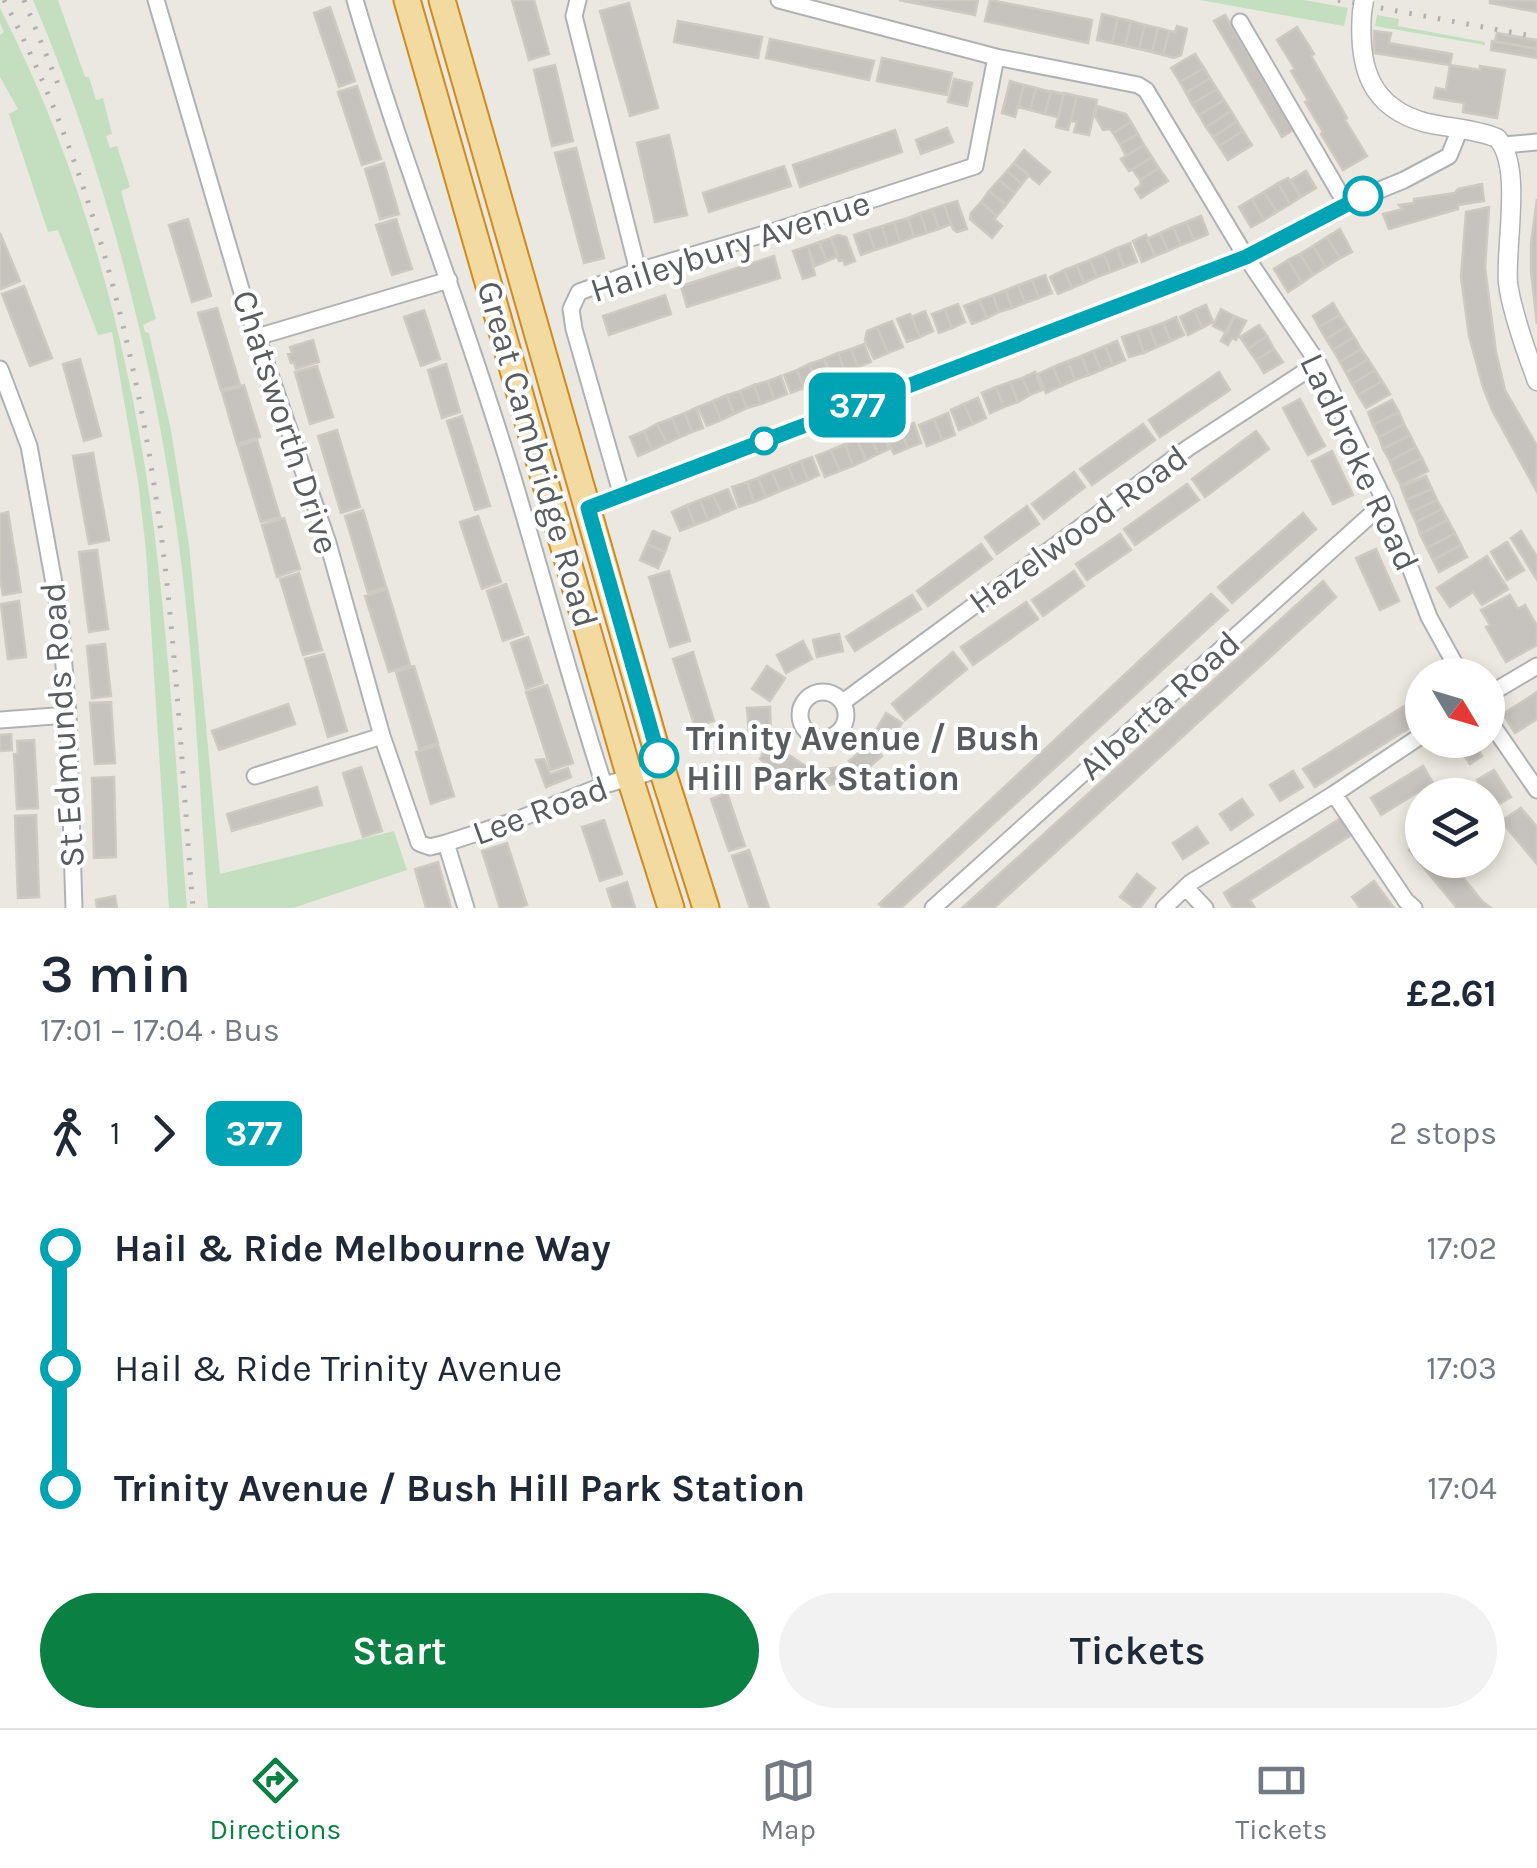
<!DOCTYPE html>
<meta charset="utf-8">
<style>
body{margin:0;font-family:Karla,sans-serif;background:#f2f2f3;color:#1f2937;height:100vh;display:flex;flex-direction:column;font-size:38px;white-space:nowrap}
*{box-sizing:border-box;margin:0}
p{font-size:32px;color:#747a83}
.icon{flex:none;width:55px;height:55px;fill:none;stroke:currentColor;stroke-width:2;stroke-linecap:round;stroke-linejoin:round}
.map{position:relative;height:908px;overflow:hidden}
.side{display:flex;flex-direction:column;background:#fff;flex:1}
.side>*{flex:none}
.badge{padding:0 20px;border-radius:15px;font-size:35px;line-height:65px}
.needle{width:65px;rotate:128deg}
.tools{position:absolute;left:1405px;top:658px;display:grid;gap:20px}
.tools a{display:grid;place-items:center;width:100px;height:100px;border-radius:50%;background:#fff;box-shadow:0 5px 15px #0003;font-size:50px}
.map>.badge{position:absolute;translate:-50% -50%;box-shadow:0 0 0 5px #fff}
.legs{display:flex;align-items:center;gap:15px;height:110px;padding:0 40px;font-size:32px}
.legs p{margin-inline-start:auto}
.head{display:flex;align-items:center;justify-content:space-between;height:170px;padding:0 40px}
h1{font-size:55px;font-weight:600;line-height:75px}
.button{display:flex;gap:20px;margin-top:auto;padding:20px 40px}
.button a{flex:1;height:115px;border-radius:60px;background:#0b8043;color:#fff;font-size:40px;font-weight:600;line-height:115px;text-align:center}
.button a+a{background:#f2f2f3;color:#1f2937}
ul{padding:0 40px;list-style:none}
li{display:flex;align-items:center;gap:35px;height:120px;font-size:38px}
li i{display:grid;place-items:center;width:15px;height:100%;margin:0 12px;background:currentColor}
li i::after{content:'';width:25px;height:25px;margin:-12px;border:8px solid;border-radius:50%;background:#fff}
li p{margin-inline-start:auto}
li:first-child i{background:linear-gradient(#0000 50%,currentColor 0)}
li:last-child i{background:linear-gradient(currentColor 50%,#0000 0)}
.tab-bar{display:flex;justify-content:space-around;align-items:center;height:140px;border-top:2px solid #e0e1e3;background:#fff;font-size:28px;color:#747a83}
.tab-bar a{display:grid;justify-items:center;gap:5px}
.tab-bar .active{color:#0b8043}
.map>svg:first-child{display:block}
</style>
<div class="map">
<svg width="1537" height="908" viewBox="0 0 1537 908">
<rect width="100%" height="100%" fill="#ebe8e1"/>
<!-- green -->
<path fill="#c3dfc0" d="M33 0H58L85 77H89L96 100 103 98 112 134 106 136 110 148 117 146 130 187 121 191 156 319 143 325 145 332 149 333 171 430 189 545 220 874 394 831 407 870 293 908H208C199 788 195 666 179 546 154 359 107 174 33 0Z
M1200 0H1304L1348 8 1344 26Z
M0 8C78 160 126 331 150 500 169 635 176 772 187 908H169L146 550 138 481 112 332 98 335 58 230 48 232 9 114 18 109 0 77V35L4 32 0 23Z
M1377 15 1399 19 1398 26 1485 42V45L1375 26Z"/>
<!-- building -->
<path fill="#c6c3be" stroke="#cec9c1" stroke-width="2.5" d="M512 0H534L549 54 529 60Z
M899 0H978L975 15Z
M990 0 1092 20 1088 43 985 21Z
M1490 0H1537V12L1490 3Z
M629 3 658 108 630 116 600 11Z
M330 7 355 81 339 87 314 13Z
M1102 14 1118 18 1112 43 1097 40Z
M1225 15 1293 130 1282 137 1214 21Z
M1118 18 1131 21 1125 46 1112 43Z
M678 21 762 37 758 58 674 42Z
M1131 21 1145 25 1139 49 1125 46Z
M1145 25 1158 28 1152 52 1139 49Z
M1177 26 1187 29 1181 55 1174 58 1163 55 1169 31 1175 32Z
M1297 27 1314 54 1311 56 1347 118 1345 120 1367 156 1343 170 1321 134 1323 132 1305 102 1308 100 1291 71 1295 69 1277 40Z
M1158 28 1169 31 1163 55 1152 52Z
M1374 31 1391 33 1389 43 1452 54 1450 65 1374 53Z
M1497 33 1537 40V49L1495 41Z
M770 39 874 61 869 80 766 58Z
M1492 41 1537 49V58L1491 50Z
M1195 54 1204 68 1180 82 1171 68Z
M882 58 952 73 947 95 877 81Z
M555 65 573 141 552 146 534 70Z
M1450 65 1480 70V66L1505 70 1497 118 1463 112 1464 103 1434 98 1436 88 1446 90Z
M1204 68 1210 78 1186 93 1180 82Z
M1210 78 1217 89 1192 104 1186 93Z
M954 79 972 83 967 106 948 102Z
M1010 81 1024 85 1015 117 1002 113Z
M1024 85 1036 88 1030 110 1018 107Z
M357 86 381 159 362 165 338 92Z
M1036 88 1051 92 1045 114 1030 110Z
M1217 89 1224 100 1199 115 1192 104Z
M1051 91 1064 94 1058 117 1045 114Z
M1064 93 1077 96 1068 130 1056 127Z
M1077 96 1097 100 1089 135 1074 132 1077 122 1071 121Z
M1224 100 1231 111 1206 127 1199 115Z
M1097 106 1126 114 1131 122 1113 133 1110 129 1103 130 1095 116Z
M1231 111 1237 121 1213 137 1206 127Z
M1237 121 1243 131 1219 146 1213 137Z
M1131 122 1138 134 1120 144 1113 133Z
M947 128 953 142 921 154 916 140Z
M895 130 902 152 800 187 793 165Z
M1243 131 1252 145 1228 160 1219 146Z
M1138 134 1144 145 1126 156 1120 144Z
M669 135 687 215 655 222 637 143Z
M1144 145 1152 157 1129 171 1121 159Z
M576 148 604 258 584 263 555 153Z
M1024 150 1050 172 1039 184 1014 163Z
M1152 157 1159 168 1140 180 1132 169Z
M384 163 399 214 380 219 365 169Z
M1014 163 1029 175 1022 184 1007 171Z
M784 166 791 186 709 212 703 193Z
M1159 168 1168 181 1141 198 1135 189 1141 185 1140 180Z
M1007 171 1022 184 1015 193 999 180Z
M1306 171 1316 188 1301 197 1291 180Z
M1288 178 1301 197 1290 204 1278 183Z
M999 180 1015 193 1006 205 989 191Z
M1278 183 1290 204 1277 212 1264 192Z
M1482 184 1484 201 1458 205V209L1389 229 1383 214 1403 209 1399 205 1414 203V199L1455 193 1458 189Z
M989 191 1006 205 997 216 981 202Z
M1264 192 1277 212 1264 220 1252 199Z
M1252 199 1264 220 1251 227 1239 207Z
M1537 199V324L1531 271V244Z
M957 201 967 229 957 232 953 229 944 205Z
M981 202 997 216 994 219 1002 226 992 238 970 219 971 213Z
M944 205 951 224 939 229 932 209Z
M1489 207 1485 268 1496 352 1505 390 1537 446 1536 490 1492 410 1483 387 1469 336 1461 277 1466 212Z
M932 209 939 229 927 233 920 213Z
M920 213 927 233 914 237 908 218Z
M1201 216 1208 234 1194 240 1186 222Z
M908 218 914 237 900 242 894 222Z
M188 219 211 296 192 302 169 225Z
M396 219 412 269 392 275 376 225Z
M894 222 900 242 888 246 882 226Z
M1186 222 1194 240 1181 245 1173 227Z
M882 226 888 246 875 250 868 230Z
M1173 227 1181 245 1168 251 1160 233Z
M1340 229 1352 252 1340 258 1327 237Z
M868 230 875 250 861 255 854 235Z
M0 233 20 281 1 289 0 287Z
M1160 233 1168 251 1155 256 1147 239Z
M838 235 846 237 855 261 845 265 843 260 839 261 831 238Z
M1146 235 1155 256 1142 262 1133 241Z
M1327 237 1340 258 1326 267 1313 246Z
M831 238 838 256 827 261 819 242Z
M819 242 827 261 815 266 808 246Z
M1130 243 1137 262 1124 267 1117 248Z
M808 246 815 275 803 279 793 251Z
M1313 246 1326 267 1313 275 1300 254Z
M1117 248 1124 267 1111 272 1104 254Z
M1104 254 1111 272 1097 277 1090 260Z
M1300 254 1313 275 1302 283 1288 260Z
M774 256 780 278 687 307 681 286Z
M1090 260 1097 277 1084 283 1077 265Z
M1288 260 1302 283 1288 292 1274 269Z
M1077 265 1084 283 1072 288 1064 270Z
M1064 270 1072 288 1058 294 1050 277Z
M1045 275 1052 293 1039 298 1032 280Z
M1032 280 1039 298 1025 303 1018 285Z
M1018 285 1025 303 1012 308 1006 290Z
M24 286 52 358 30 366 2 294Z
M1006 290 1012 308 999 312 993 295Z
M665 295 671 314 609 335 603 316Z
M993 295 999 312 987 318 979 300Z
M979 300 987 318 972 324 964 306Z
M1333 303 1340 315 1319 327 1313 316Z
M958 304 965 322 952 328 945 309Z
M1206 305 1213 322 1202 328 1194 310Z
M217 308 240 385 221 390 198 313Z
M945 309 952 328 939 333 932 314Z
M1221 309 1234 316 1227 333 1213 326Z
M424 310 440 359 421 366 404 317Z
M1194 310 1202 328 1188 335 1180 317Z
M925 311 933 331 920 337 912 317Z
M910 314 920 337 907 342 897 319Z
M1340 315 1347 326 1326 339 1319 327Z
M1234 316 1246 321 1236 340 1232 338 1228 345 1221 341Z
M1176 317 1184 335 1171 341 1163 323Z
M892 321 903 347 888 353 877 327Z
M1163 323 1171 341 1157 347 1149 328Z
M1259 325 1267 336 1248 349 1240 337Z
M1347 326 1354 337 1333 350 1326 339Z
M877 327 888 353 874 359 865 340 867 331Z
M1149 328 1157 347 1144 353 1137 332Z
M1137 332 1144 353 1129 357 1122 337Z
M1267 336 1274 349 1256 360 1248 349Z
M1354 337 1361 349 1340 362 1333 350Z
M313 340 319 362 296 369 294 362 291 363 288 354 292 353 290 347Z
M1117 341 1125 360 1113 365 1105 346Z
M864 344 871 362 858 367 851 349Z
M1105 346 1113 365 1101 370 1093 351Z
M851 349 858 367 845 372 838 353Z
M1274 349 1283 362 1264 373 1256 360Z
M1361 349 1368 359 1346 373 1340 362Z
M1093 351 1101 370 1089 375 1081 356Z
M838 353 845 372 832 377 824 359Z
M1081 356 1089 375 1075 380 1068 361Z
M80 359 101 436 84 441 63 364Z
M824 359 832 377 817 383 809 364Z
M1368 359 1375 370 1352 384 1346 373Z
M1068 361 1075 380 1061 386 1053 367Z
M446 364 460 412 442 418 428 370Z
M809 364 817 383 804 388 797 370Z
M317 366 333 417 310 424 295 372Z
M1053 367 1061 386 1046 393 1038 374Z
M797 370 804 388 791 393 784 375Z
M1375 370 1382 381 1358 395 1352 384Z
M1035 372 1042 390 1030 395 1022 378Z
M1219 372 1230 390 1160 437 1149 420Z
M781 376 787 394 774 399 768 381Z
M1022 378 1030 395 1018 402 1010 382Z
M768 381 774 399 761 404 754 385Z
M1382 381 1390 394 1366 408 1358 395Z
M1010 382 1018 402 1004 407 996 387Z
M244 385 260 437 237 444 222 392Z
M754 385 761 404 747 408 740 391Z
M996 387 1004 407 990 413 982 393Z
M740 391 747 408 734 414 727 395Z
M727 395 734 414 721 420 713 401Z
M978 398 986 418 973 424 964 404Z
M1300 399 1325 446 1308 455 1283 408Z
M1392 400 1399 412 1373 425 1368 412Z
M713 401 721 420 707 426 698 407Z
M964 404 973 424 959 430 951 410Z
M696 408 703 428 692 432 685 413Z
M1399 412 1404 424 1379 437 1373 425Z
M685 413 692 432 680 437 672 418Z
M948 413 955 435 942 440 934 419Z
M462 416 490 506 475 510 447 421Z
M672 418 680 437 667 443 657 424Z
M934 419 942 440 927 446 919 425Z
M914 423 921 443 908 448 900 429Z
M657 424 667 443 652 450 644 431Z
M1143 424 1155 440 1092 485 1080 469Z
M1404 424 1410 435 1383 449 1379 437Z
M900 429 908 448 894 454 885 436Z
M337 430 360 507 341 513 318 436Z
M644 431 652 450 638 456 630 437Z
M881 431 889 449 878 454 870 435Z
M1256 431 1269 449 1205 497 1192 479Z
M870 435 878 454 866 460 857 440Z
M1410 435 1416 447 1390 461 1383 449Z
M257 440 280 517 261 522 238 446Z
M857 440 866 460 853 466 845 444Z
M845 444 853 466 840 471 831 450Z
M1416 447 1422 458 1394 472 1390 461Z
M831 450 840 471 825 477 816 456Z
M1332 451 1353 495 1333 504 1312 461Z
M93 453 109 540 89 544 73 456Z
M812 457 819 475 808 480 801 461Z
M1422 458 1428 471 1401 485 1394 472Z
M801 461 808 480 796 485 788 466Z
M788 466 796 485 780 491 772 472Z
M772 472 780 491 766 497 758 478Z
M1074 472 1085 487 1044 519 1032 504Z
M1426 476 1432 489 1406 500 1401 487Z
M758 478 766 497 754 502 747 482Z
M747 482 754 502 739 507 732 487Z
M1187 484 1199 500 1135 545 1124 529Z
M728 489 736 508 722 514 713 495Z
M1432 489 1437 500 1411 512 1406 500Z
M713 495 722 514 708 520 700 500Z
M700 500 708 520 695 525 687 505Z
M1437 500 1442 509 1416 522 1411 512Z
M687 505 695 525 680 531 672 512Z
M1027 506 1039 524 997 554 985 537Z
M1442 509 1448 520 1420 534 1416 522Z
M363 510 386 587 368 593 345 516Z
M8 512 21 592 3 595 0 579V514Z
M1303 513 1316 529 1232 603 1218 587Z
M478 516 501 582 482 589 460 522Z
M284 518 300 569 277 577 262 525Z
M1448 520 1455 533 1427 548 1420 534Z
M653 531 670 538 665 552 647 544Z
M1521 531 1537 557V580L1511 538Z
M1455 533 1461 545 1433 560 1427 548Z
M1120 534 1131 550 1087 580 1076 564Z
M1507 542 1524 570 1507 580 1491 552Z
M647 544 665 552 658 568 640 560Z
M981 544 992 559 928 606 917 591Z
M1461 545 1467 557 1439 572 1433 560Z
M1376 549 1399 601 1380 610 1356 558Z
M97 550 108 629 89 632 79 552Z
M1487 556 1508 589 1482 605 1473 592 1450 607 1437 588Z
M669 571 690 641 670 647 649 577Z
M1074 571 1084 586 1043 616 1032 600Z
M299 573 322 650 303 655 280 579Z
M1323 581 1336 597 994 908H962Z
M506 584 523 634 503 641 487 591Z
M387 589 410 665 389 672 365 596Z
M1211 594 1228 610 901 908H883L879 904Z
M912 595 921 609 855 651 846 637Z
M1510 595 1518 609 1525 605 1537 626V645L1506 662 1486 627 1490 625 1481 610Z
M19 601 26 657 8 659 1 604Z
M1026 602 1038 619 973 665 961 647Z
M839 634 843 651 817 657 813 640Z
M528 637 543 683 526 689 511 643Z
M803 641 812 659 786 673 777 655Z
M105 644 111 696 92 698 87 646Z
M693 652 714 721 695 727 673 659Z
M953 652 967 669 905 720 892 704Z
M324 654 347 731 328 737 305 659Z
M414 666 438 743 419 749 396 672Z
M767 666 785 678 770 701 752 689Z
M547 685 573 763 551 770 526 692Z
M1537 692V719L1515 733 1503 714Z
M1422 695V720L1315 787 1303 769Z
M111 702 115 763 95 764 90 703Z
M288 704 295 724 219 750 212 731Z
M770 707 771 735 749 736 747 708Z
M886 713 902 723 888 747 872 737Z
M11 734 12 750 0 751V735Z
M34 740 38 808 17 809 14 754H18L17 741Z
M1463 740H1472L1482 756 1470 764 1456 744Z
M871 742 882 756 861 774 849 761Z
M438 745 454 796 431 804 416 752Z
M779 748 811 770 799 787 760 759 765 750Z
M544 759 550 774 568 768 571 777 546 787 536 760Z
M846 766 848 782 821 786 819 770Z
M1423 766 1433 783 1381 815 1371 798Z
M361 767 382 831 363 837 343 773Z
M1494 770 1511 797 1494 807 1477 780Z
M1293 771 1303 787 1280 801 1270 785Z
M114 777 116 857 94 858 92 778Z
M317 787 322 805 232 831 227 814Z
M727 793 745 846 729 851 711 799Z
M1242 799 1253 815 1231 830 1220 814Z
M1521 808 1537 827V864L1501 821Z
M36 815 39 897 18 898 15 816Z
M1341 818 1351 835 1250 900 1255 908H1233L1224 893Z
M604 820 622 874 600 881 582 827Z
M1197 827 1208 843 1183 859 1173 843Z
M1422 839V860H1449L1482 901 1491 908H1457L1409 850Z
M507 843 527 905 517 908H500L482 851Z
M749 850 769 908H750L732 856Z
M438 862 451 908H426L415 869Z
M1137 874 1155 888 1140 908H1135L1120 897Z
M1374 881 1394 908H1360L1352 897Z
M627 882 635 908H613L607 889Z
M115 896 117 908H97L96 900Z"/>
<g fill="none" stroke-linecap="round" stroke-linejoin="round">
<!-- minor casing -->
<g stroke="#afb2b5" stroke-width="19">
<path id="minor" d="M156 0 243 296 328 543 382 736 419 843 430 847 446 843 514 821 604 785 662 769
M355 0C402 161 465 317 513 478 544 581 571 684 604 785
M578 0 574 16 638 271
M779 0 996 57 1138 85 1146 90 1246 257 1318 363 1385 502 1429 617 1461 675
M1240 22 1346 204
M1504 145 1537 142
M257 337 449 280
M0 369 29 446 60 616 68 715 74 908
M622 496 574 329 571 309 579 292 638 271 778 230 975 166 996 57
M588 508 1246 257 1346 204 1404 180 1449 156 1460 129
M800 715a23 23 0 1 1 46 0a23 23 0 1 1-46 0Z
M1488 695 1537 666
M843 702 1188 448 1318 363
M1488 719 1537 790
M0 720 68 715
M255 776 382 736
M1334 794 1406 901 1414 908
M446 843 466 908
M1186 888 1205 908
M933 908 1385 502
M1164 908 1190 883 1334 794 1422 735"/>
</g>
<!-- tertiary casing -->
<g stroke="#afb2b5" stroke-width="21">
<path id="tertiary" d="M1362 12C1358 66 1369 108 1427 123 1450 128 1475 129 1497 138 1523 165 1505 244 1508 283 1511 308 1528 357 1537 381"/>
</g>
<!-- trunk casing -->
<g stroke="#d08b1c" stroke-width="29">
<path id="trunk" d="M407 0 630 778 671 908
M442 0 662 769 706 908"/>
</g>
<!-- minor -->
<use href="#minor" stroke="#fff" stroke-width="15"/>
<!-- tertiary -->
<use href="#tertiary" stroke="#fff" stroke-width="18"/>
<!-- trunk -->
<use href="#trunk" stroke="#f2daa0" stroke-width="25"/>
<!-- rail -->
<path stroke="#afb0b0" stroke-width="5" stroke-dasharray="2.5 12" stroke-linecap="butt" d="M4 0C96 177 144 377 166 575 178 685 184 797 193 908
M24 0 60 89
M1338 0 1537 37"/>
<!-- tertiary-bridge casing -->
<g stroke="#afb2b5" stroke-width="21" stroke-linecap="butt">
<path id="tertiary-bridge" d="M1362 12 1364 0"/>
</g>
<!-- tertiary-bridge -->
<use href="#tertiary-bridge" stroke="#fff" stroke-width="18"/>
</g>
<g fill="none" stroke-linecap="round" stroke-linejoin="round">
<!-- line-1 casing -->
<g stroke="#fff" stroke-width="22">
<path id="line-1" d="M659 758 588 508 1246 257 1363 196"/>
</g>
<!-- line-1 -->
<use href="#line-1" stroke="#00a3b4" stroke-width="15"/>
</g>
<!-- markers -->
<g fill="#fff" stroke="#00a3b4" stroke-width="5">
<circle cx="1363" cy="196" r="18"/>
<circle cx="764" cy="441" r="12"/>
<circle cx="659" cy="758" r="18"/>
</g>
<g text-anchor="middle" stroke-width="8" stroke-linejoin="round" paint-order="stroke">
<!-- street labels -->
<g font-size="35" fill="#5a5d60" stroke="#fff">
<text transform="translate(730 246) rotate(-18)" y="12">Haileybury Avenue</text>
<text transform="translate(286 422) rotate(72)" y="12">Chatsworth Drive</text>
<text transform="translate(538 454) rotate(74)" y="12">Great Cambridge Road</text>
<text transform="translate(1360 462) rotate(65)" y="12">Ladbroke Road</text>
<text transform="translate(1078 529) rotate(-36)" y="12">Hazelwood Road</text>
<text transform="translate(1159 705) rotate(-42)" y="12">Alberta Road</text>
<text transform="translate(62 725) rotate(-94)" y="12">St Edmunds Road</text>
<text transform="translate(540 810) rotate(-20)" y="12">Lee Road</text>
</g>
<!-- stop labels -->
<g font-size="35" font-weight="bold" fill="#5a5d60" stroke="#fff" text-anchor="start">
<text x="686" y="750">Trinity Avenue / Bush<tspan x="686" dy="40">Hill Park Station</tspan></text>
</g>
</g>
</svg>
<div class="tools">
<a><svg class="needle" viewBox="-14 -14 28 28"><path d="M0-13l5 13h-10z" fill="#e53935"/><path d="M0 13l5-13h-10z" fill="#747a83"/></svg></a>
<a><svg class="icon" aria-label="layers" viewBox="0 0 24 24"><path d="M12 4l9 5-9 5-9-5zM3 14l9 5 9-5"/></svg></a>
</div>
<b class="badge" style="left:857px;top:405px;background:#00a3b4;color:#fff">377</b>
</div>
<section class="side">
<div class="head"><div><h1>3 min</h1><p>17:01 – 17:04 · Bus</p></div><b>£2.61</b></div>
<div class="legs"><svg class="icon" aria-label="walk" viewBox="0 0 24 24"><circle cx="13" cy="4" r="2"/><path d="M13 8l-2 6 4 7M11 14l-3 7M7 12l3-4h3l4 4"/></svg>1<svg class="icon" aria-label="forward" viewBox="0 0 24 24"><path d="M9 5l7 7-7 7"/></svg><b class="badge" style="background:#00a3b4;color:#fff">377</b><p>2 stops</p></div>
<ul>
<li><i style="color:#00a3b4"></i><b>Hail &amp; Ride Melbourne Way</b><p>17:02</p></li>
<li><i style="color:#00a3b4"></i><span>Hail &amp; Ride Trinity Avenue</span><p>17:03</p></li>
<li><i style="color:#00a3b4"></i><b>Trinity Avenue / Bush Hill Park Station</b><p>17:04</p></li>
</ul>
<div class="button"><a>Start</a><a>Tickets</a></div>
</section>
<nav class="tab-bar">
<a class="active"><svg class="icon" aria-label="directions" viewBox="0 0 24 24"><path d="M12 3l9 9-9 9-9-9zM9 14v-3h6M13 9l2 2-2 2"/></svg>Directions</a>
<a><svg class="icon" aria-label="map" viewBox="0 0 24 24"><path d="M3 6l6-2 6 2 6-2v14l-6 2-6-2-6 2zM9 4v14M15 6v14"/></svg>Map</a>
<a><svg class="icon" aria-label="tickets" viewBox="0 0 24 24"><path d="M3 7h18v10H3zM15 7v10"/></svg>Tickets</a>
</nav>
